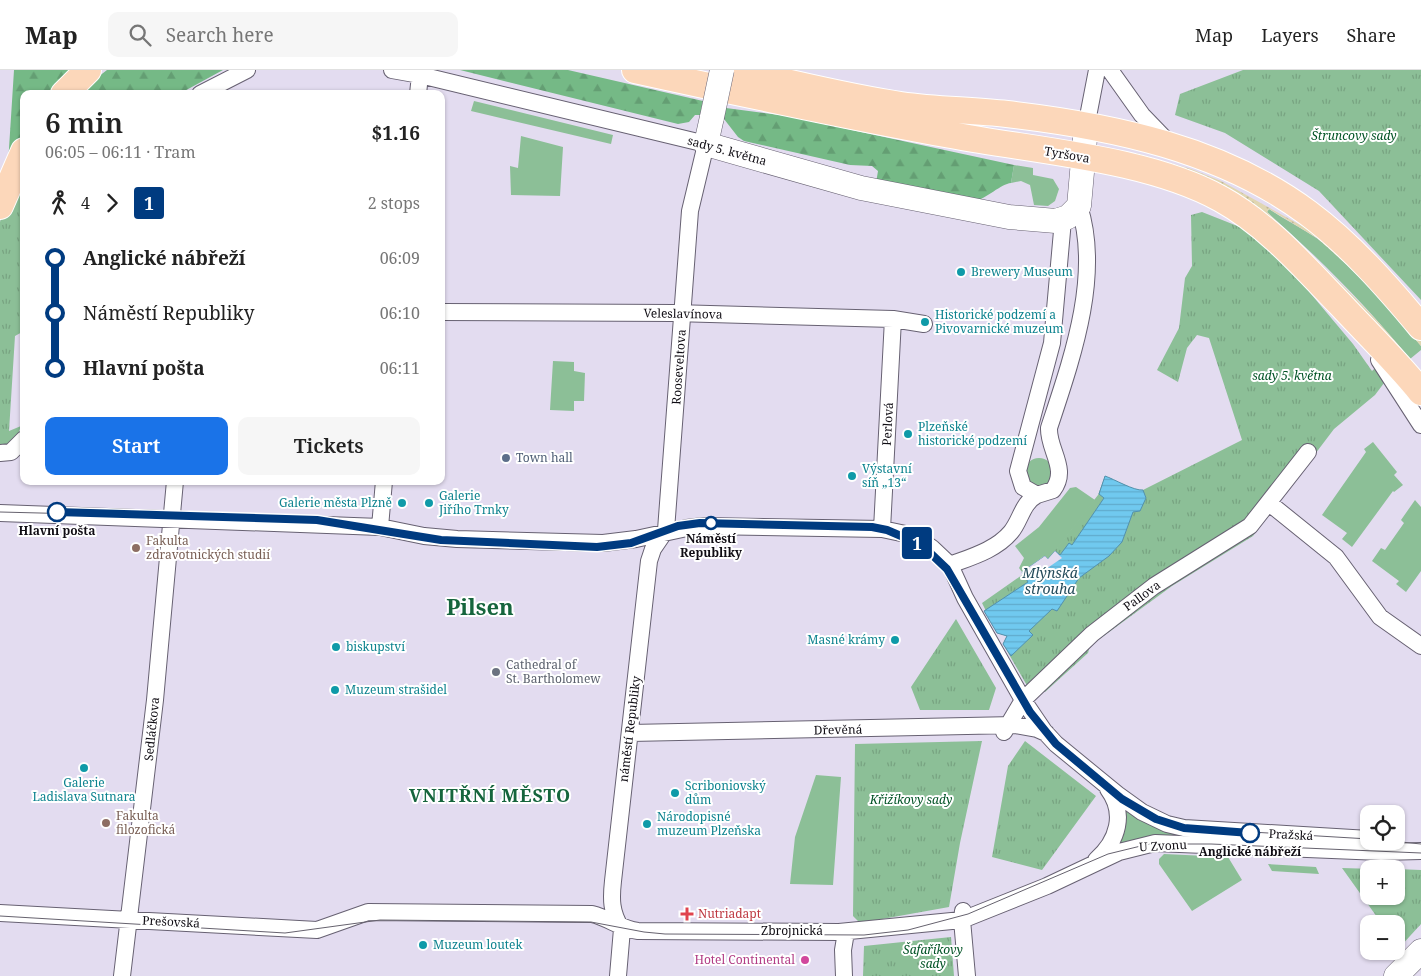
<!DOCTYPE html>
<meta charset="utf-8">
<style>
body{margin:0;font-family:"Noto Serif",serif;background:#f6f6f6;color:#222;height:100vh;display:flex;flex-direction:column;font-size:19px;white-space:nowrap}
*{box-sizing:border-box;margin:0}
p{font-size:16px;color:#767676}
.icon{flex:none;width:28px;height:28px;fill:none;stroke:currentColor;stroke-width:2;stroke-linecap:round;stroke-linejoin:round}
.map{position:relative;flex:1;overflow:hidden}
.drawer{position:absolute;left:20px;top:20px;width:425px;height:395px;display:flex;flex-direction:column;background:#fff;border-radius:10px;box-shadow:0 1px 4px #0004}
.drawer>*{flex:none}
.badge{padding:0 10px;border-radius:4px;font-size:18px;line-height:32px}
.controls{position:absolute;left:1360px;top:735px;display:grid;gap:10px}
.controls a{display:grid;place-items:center;width:45px;height:45px;border-radius:10px;background:#fff;box-shadow:0 1px 4px #0004;font-size:25px}
.map>.badge{position:absolute;translate:-50% -50%;box-shadow:0 0 0 2px #fff}
.legs{display:flex;align-items:center;gap:8px;height:55px;padding:0 25px;font-size:16px}
.legs p{margin-inline-start:auto}
.summary{display:flex;align-items:center;justify-content:space-between;height:85px;padding:0 25px}
h1{font-size:28px;font-weight:600;line-height:38px}
.cta{display:flex;gap:10px;margin-top:auto;padding:10px 25px}
.cta a{flex:1;height:58px;border-radius:10px;background:#1a73e8;color:#fff;font-size:20px;font-weight:600;line-height:58px;text-align:center}
.cta a+a{background:#f6f6f6;color:#222}
ul{padding:0 25px;list-style:none}
li{display:flex;align-items:center;gap:18px;height:55px;font-size:19px}
li i{display:grid;place-items:center;width:8px;height:100%;margin:0 6px;background:currentColor}
li i::after{content:'';width:12px;height:12px;margin:-6px;border:4px solid;border-radius:50%;background:#fff}
li p{margin-inline-start:auto}
li:first-child i{background:linear-gradient(#0000 50%,currentColor 0)}
li:last-child i{background:linear-gradient(currentColor 50%,#0000 0)}
header{display:flex;align-items:center;gap:30px;box-sizing:border-box;height:70px;padding:0 25px;background:#fff;border-bottom:1px solid #e0e0e0}
header strong{font-size:24px}
nav{display:flex;gap:28px;margin-inline-start:auto;font-size:18px}
.search{width:350px;height:45px;background:#f6f6f6;display:flex;align-items:center;gap:12px;box-sizing:border-box;padding:0 18px;border-radius:10px;color:#767676;font-size:19px}
.map>svg:first-child{display:block}
</style>
<header>
<strong>Map</strong>
<div class="search"><svg class="icon" aria-label="search" viewBox="0 0 24 24"><circle cx="10" cy="10" r="6"/><path d="M15 15l6 6"/></svg>Search here</div>
<nav><a>Map</a><a>Layers</a><a>Share</a></nav>
</header>
<div class="map">
<svg width="1421" height="906" viewBox="0 0 1421 906">
<defs>
<pattern id="forest-firs" width="22" height="20" patternUnits="userSpaceOnUse" patternTransform="scale(1.25)"><rect width="22" height="20" fill="#75b986"/><path d="M5 1l3.5 6h-7zM16 11l3.5 6h-7z" fill="#649e73"/></pattern>
<pattern id="sand-dots" width="8" height="8" patternUnits="userSpaceOnUse" patternTransform="scale(1.25)"><rect width="8" height="8" fill="#e0d6b1"/><path d="M2 2h.1M6 6h.1" fill="none" stroke="#bfb697" stroke-width="1.8" stroke-linecap="round"/></pattern>
<pattern id="park-tufts" width="24" height="20" patternUnits="userSpaceOnUse" patternTransform="scale(1.25)"><rect width="24" height="20" fill="#8cbf97"/><path d="M3 7l-1-3M5 7V3M7 7l1-3M15 17l-1-3M17 17v-4M19 17l1-3" fill="none" stroke="#78a381"/></pattern>
<pattern id="water-rules" width="6" height="5" patternUnits="userSpaceOnUse" patternTransform="scale(1.25)"><rect width="6" height="5" fill="#70c9ef"/><path d="M0 2.5h6" fill="none" stroke="#60abcc"/></pattern>
</defs>
<rect width="100%" height="100%" fill="#e3dcf0"/>
<!-- green -->
<path fill="#8cbf97" d="M474 31 613 65 611 74 471 41Z
M521 66 563 77 560 126 511 125 510 96 518 98Z
M1014 95 1033 98V105L1053 109 1059 119 1055 131 1048 136 1034 135 1030 115 1021 111 1011 113Z
M1269 139C1285 150 1302 158 1318 169 1358 199 1390 239 1421 276V280L1410 289C1367 236 1318 187 1267 142Z
M553 291 574 292V301L585 303 584 331H574V341L550 340Z
M1373 372 1397 402 1394 405 1403 415 1394 422 1393 421 1352 477 1342 469 1347 463 1322 445 1366 382 1364 379Z
M1025 402a14 14 0 1 1 28 0a14 14 0 1 1-28 0Z
M1076 417 1095 430 1048 490 1044 486 1022 502 1019 498 1024 488 1015 476 1039 457 1070 418Z
M1415 430 1421 437V501L1406 522 1396 514 1399 511 1372 491 1381 478 1385 480 1404 453 1401 450Z
M816 705 841 707 833 815 790 814 795 767Z
M1124 738 1197 769 1119 774Z
M1164 784 1228 787 1242 810 1192 841 1159 794V789Z
M1268 794 1316 797 1319 804 1272 801Z"/>
<!-- forest -->
<path fill="url(#forest-firs)" d="M14 0H82L56 24H24V65L8 94Z
M107 0H223L179 24H76Z
M460 0H568L703 31 700 45H695L689 52 678 54Z
M726 38 787 46 1014 95 1011 113C1001 114 987 128 974 132L876 113 878 101 872 96 850 95 744 71 738 67 724 49Z"/>
<!-- sand -->
<path fill="url(#sand-dots)" d="M1136 83 1191 99 1221 111 1322 167 1411 258 1421 271V276L1376 224 1347 195 1317 168 1269 139 1267 142C1316 191 1365 233 1410 289L1407 291 1345 222 1135 89Z"/>
<!-- park -->
<path fill="url(#park-tufts)" d="M1243 0H1421V230L1319 121 1225 63 1175 45 1180 24Z
M19 114H24L20 200H24V261L15 266 9 361 21 356 16 370 0 379V152L4 137Z
M1202 142 1245 159 1290 199 1353 274 1372 301 1377 296 1387 309 1375 325 1334 359 1253 466 1172 516 1090 576 1088 583 1045 622 1029 619 1003 574 1007 566 997 563 982 533 1022 505V502L1045 486 1048 489 1098 425 1105 406C1114 409 1134 421 1143 420L1242 370 1209 268 1197 265 1187 278 1178 312 1157 300 1179 258 1185 208 1192 196 1191 145Z
M956 549 996 618 989 640H920L911 617Z
M982 671 960 773 949 837 860 853 853 846 855 674Z
M1025 671 1096 726 1042 800 992 787 1008 696Z
M1342 798 1375 799H1369V826H1396V799L1421 800V854L1399 878 1396 873V854H1382Z
M951 867 954 906H863L864 876Z"/>
<!-- water -->
<path fill="url(#water-rules)" stroke="#5391ad" d="M1105 406C1114 409 1134 421 1143 420L1146 428 1140 441 1133 442 1122 472 1109 486 1079 508 1057 541 1052 539 1029 561 1033 565 1011 586 1003 574 1007 566 997 563 984 541 1028 512 1022 502 1045 486 1048 489 1055 481 1060 485 1069 473 1072 475 1104 428 1099 424Z"/>
<!-- pier -->
<path fill="#e3dcf0" d="M1055 481 1062 488 1046 499 1043 497 1026 509 1022 502 1045 486 1048 489Z"/>
<g fill="none" stroke-linecap="round" stroke-linejoin="round">
<!-- street casing -->
<g stroke="#676172" stroke-width="18">
<path id="street" d="M392 0 420 5 706 74 690 141 666 460 653 479 649 491 613 811C611 829 611 842 621 858
M1110 0 1142 45 1170 74
M200 24 247 0
M418 24 420 5
M1086 57 1097 0
M1063 150 1052 273 1018 401 1023 417 1037 425 1053 420C1069 399 1048 380 1049 358 1071 291 1102 206 1079 136
M441 242 674 243 893 249 924 254
M1379 290 1421 355
M0 383 11 382 24 369
M1269 433 1336 487 1380 547 1421 576
M0 443 380 457 424 466 457 469 603 473 636 469 687 458 704 456 882 459 915 466 932 478 950 495 965 528 1023 630 1044 661 1056 674 1117 724 1142 742 1167 754 1184 758 1369 769
M380 457 384 411
M882 459 893 249
M950 495C971 487 996 480 1011 462 1021 450 1022 433 1037 425
M1004 662 1023 630 1092 564 1154 516 1250 456 1308 382
M630 663 1015 655 1037 659 1046 663
M1096 790C1118 771 1126 743 1108 719
M963 841 962 850 967 906
M0 843 317 860 368 842 592 844C609 848 621 859 638 861L839 862 962 850 1047 816 1119 782 1155 773 1381 782 1421 781
M122 906 155 630 175 411
M618 906 622 859
M844 906 843 880 846 862"/>
</g>
<!-- secondary casing -->
<g stroke="#676172" stroke-width="25">
<path id="secondary" d="M712 47 706 74 861 118 1009 147 1056 151 1068 147 1079 136 1086 57
M1396 906 1421 881"/>
</g>
<!-- primary casing -->
<g stroke="#fff" stroke-width="28">
<path id="primary" d="M635 0C740 23 845 46 951 65 1035 81 1147 88 1221 129 1268 155 1304 197 1340 234 1367 263 1396 291 1421 322
M733 0C788 12 845 27 901 35 936 40 972 40 1007 44 1112 56 1222 79 1308 143 1351 175 1387 216 1421 257
M64 24 88 0
M0 136 24 81"/>
</g>
<!-- street -->
<use href="#street" stroke="#fff" stroke-width="16"/>
<!-- secondary -->
<use href="#secondary" stroke="#fff" stroke-width="24"/>
<!-- primary -->
<use href="#primary" stroke="#fcd7ba" stroke-width="26"/>
<!-- tram -->
<path stroke="#66626e" stroke-width="1" d="M0 442 317 450 415 467 453 471 597 477 631 473 678 456 700 453 872 457 887 460 915 472 942 493 956 513 1023 630 1046 663 1122 729 1156 749 1184 758 1369 769
M1391 771 1421 774
M0 846 285 863 380 850 591 852 644 862 665 864 864 865 908 860 968 844 1108 784 1149 774H1211L1421 783"/>
<!-- secondary-bridge casing -->
<g stroke="#676172" stroke-width="25" stroke-linecap="butt">
<path id="secondary-bridge" d="M712 47 722 0"/>
</g>
<!-- secondary-bridge -->
<use href="#secondary-bridge" stroke="#fff" stroke-width="24"/>
</g>
<g fill="none" stroke-linecap="round" stroke-linejoin="round">
<!-- line-1 casing -->
<g stroke="#fff" stroke-width="11">
<path id="line-1" d="M57 442 317 450 441 470 597 477 631 473 678 456 700 453 872 457 887 460 915 472 926 479 947 499 1030 642 1056 674 1122 729 1156 749 1184 758 1250 763"/>
</g>
<!-- line-1 -->
<use href="#line-1" stroke="#003b80" stroke-width="8"/>
</g>
<!-- markers -->
<g fill="#0f9aa8" stroke="#fff" stroke-width="2">
<circle cx="961" cy="202" r="5"/>
<circle cx="925" cy="252" r="5"/>
<circle cx="908" cy="364" r="5"/>
<circle cx="852" cy="406" r="5"/>
<circle cx="402" cy="433" r="5"/>
<circle cx="429" cy="433" r="5"/>
<circle cx="895" cy="570" r="5"/>
<circle cx="336" cy="577" r="5"/>
<circle cx="335" cy="620" r="5"/>
<circle cx="84" cy="698" r="5"/>
<circle cx="675" cy="723" r="5"/>
<circle cx="647" cy="754" r="5"/>
<circle cx="423" cy="875" r="5"/>
</g>
<circle fill="#5c6f8a" stroke="#fff" stroke-width="2" cx="506" cy="388" r="5"/>
<g fill="#fff" stroke="#003b80" stroke-width="2.5">
<circle cx="57" cy="442" r="9"/>
<circle cx="711" cy="453" r="6"/>
<circle cx="1250" cy="763" r="9"/>
</g>
<g fill="#8d6e63" stroke="#fff" stroke-width="2">
<circle cx="136" cy="478" r="5"/>
<circle cx="106" cy="753" r="5"/>
</g>
<circle fill="#6b7280" stroke="#fff" stroke-width="2" cx="496" cy="602" r="5"/>
<path fill="#e0444e" stroke="#fff" stroke-width="2" d="M684.5 836.5h5v5h5v5h-5v5h-5v-5h-5v-5h5z"/>
<circle fill="#d1479c" stroke="#fff" stroke-width="2" cx="805" cy="890" r="5"/>
<g text-anchor="middle" stroke-width="4" stroke-linejoin="round" paint-order="stroke">
<!-- park labels -->
<g font-size="12" font-style="italic" fill="#005325" stroke="#fff">
<text x="1354" y="70">Štruncovy sady</text>
<text x="1292" y="310">sady 5. května</text>
<text x="911" y="734">Křižíkovy sady</text>
<text x="933" y="884">Šafaříkovy<tspan x="933" dy="14">sady</tspan></text>
</g>
<!-- street labels -->
<g font-size="12" fill="#100d14" stroke="#fff">
<text transform="translate(727 81) rotate(15)" y="4">sady 5. května</text>
<text transform="translate(1067 85) rotate(10)" y="4">Tyršova</text>
<text transform="translate(683 244) rotate(1)" y="4">Veleslavínova</text>
<text transform="translate(679 297) rotate(-86)" y="4">Rooseveltova</text>
<text transform="translate(888 354) rotate(-87)" y="4">Perlová</text>
<text transform="translate(1142 526) rotate(-36)" y="4">Pallova</text>
<text transform="translate(152 659) rotate(-84)" y="4">Sedláčkova</text>
<text transform="translate(630 659) rotate(-83)" y="4">náměstí Republiky</text>
<text transform="translate(838 660) rotate(-1)" y="4">Dřevěná</text>
<text transform="translate(1291 765) rotate(3)" y="4">Pražská</text>
<text transform="translate(1163 776) rotate(-3)" y="4">U Zvonu</text>
<text transform="translate(171 852) rotate(3)" y="4">Prešovská</text>
<text x="792" y="865">Zbrojnická</text>
</g>
<!-- culture labels -->
<g font-size="12" fill="#0d838f" stroke="#fff" text-anchor="start">
<text x="971" y="206">Brewery Museum</text>
<text x="935" y="249">Historické podzemí a<tspan x="935" dy="14">Pivovarnické muzeum</tspan></text>
<text x="918" y="361">Plzeňské<tspan x="918" dy="14">historické podzemí</tspan></text>
<text x="862" y="403">Výstavní<tspan x="862" dy="14">síň „13“</tspan></text>
<text x="439" y="430">Galerie<tspan x="439" dy="14">Jiřího Trnky</tspan></text>
<text x="392" y="437" text-anchor="end">Galerie města Plzně</text>
<text x="885" y="574" text-anchor="end">Masné krámy</text>
<text x="346" y="581">biskupství</text>
<text x="345" y="624">Muzeum strašidel</text>
<text x="84" y="717" text-anchor="middle">Galerie<tspan x="84" dy="14">Ladislava Sutnara</tspan></text>
<text x="685" y="720">Scriboniovský<tspan x="685" dy="14">dům</tspan></text>
<text x="657" y="751">Národopisné<tspan x="657" dy="14">muzeum Plzeňska</tspan></text>
<text x="433" y="879">Muzeum loutek</text>
</g>
<!-- service labels -->
<g font-size="12" fill="#4e5e75" stroke="#fff" text-anchor="start">
<text x="516" y="392">Town hall</text>
</g>
<!-- stop labels -->
<g font-size="12" font-weight="bold" fill="#100d14" stroke="#fff">
<text x="57" y="465">Hlavní pošta</text>
<text x="711" y="473">Náměstí<tspan x="711" dy="14">Republiky</tspan></text>
<text x="1250" y="786">Anglické nábřeží</text>
</g>
<!-- education labels -->
<g font-size="12" fill="#785e54" stroke="#fff" text-anchor="start">
<text x="146" y="475">Fakulta<tspan x="146" dy="14">zdravotnických studií</tspan></text>
<text x="116" y="750">Fakulta<tspan x="116" dy="14">filozofická</tspan></text>
</g>
<!-- worship labels -->
<g font-size="12" fill="#5b616d" stroke="#fff" text-anchor="start">
<text x="506" y="599">Cathedral of<tspan x="506" dy="14">St. Bartholomew</tspan></text>
</g>
<!-- health labels -->
<g font-size="12" fill="#be3a42" stroke="#fff" text-anchor="start">
<text x="698" y="848">Nutriadapt</text>
</g>
<!-- hotel labels -->
<g font-size="12" fill="#b23c85" stroke="#fff" text-anchor="end">
<text x="795" y="894">Hotel Continental</text>
</g>
<!-- water labels -->
<g font-size="14" font-style="italic" fill="#244b5b" stroke="#fff">
<text x="1050" y="508">Mlýnská<tspan x="1050" dy="16">strouha</tspan></text>
</g>
<!-- district labels -->
<g font-size="18" font-weight="bold" letter-spacing="1" fill="#16653d" stroke="#fff">
<text x="490" y="732">VNITŘNÍ MĚSTO</text>
</g>
<!-- town labels -->
<g font-size="22" font-weight="bold" fill="#16653d" stroke="#fff">
<text x="480" y="545">Pilsen</text>
</g>
</g>
</svg>
<div class="controls">
<a><svg class="icon" aria-label="locate" viewBox="0 0 24 24"><circle cx="12" cy="12" r="6"/><path d="M12 2v4M12 18v4M2 12h4M18 12h4"/></svg></a>
<a>+</a>
<a>−</a>
</div>
<b class="badge" style="left:917px;top:473px;background:#003b80;color:#fff">1</b>
<section class="drawer">
<div class="summary"><div><h1>6 min</h1><p>06:05 – 06:11 · Tram</p></div><b>$1.16</b></div>
<div class="legs"><svg class="icon" aria-label="walk" viewBox="0 0 24 24"><circle cx="13" cy="4" r="2"/><path d="M13 8l-2 6 4 7M11 14l-3 7M7 12l3-4h3l4 4"/></svg>4<svg class="icon" aria-label="forward" viewBox="0 0 24 24"><path d="M9 5l7 7-7 7"/></svg><b class="badge" style="background:#003b80;color:#fff">1</b><p>2 stops</p></div>
<ul>
<li><i style="color:#003b80"></i><b>Anglické nábřeží</b><p>06:09</p></li>
<li><i style="color:#003b80"></i><span>Náměstí Republiky</span><p>06:10</p></li>
<li><i style="color:#003b80"></i><b>Hlavní pošta</b><p>06:11</p></li>
</ul>
<div class="cta"><a>Start</a><a>Tickets</a></div>
</section>
</div>
